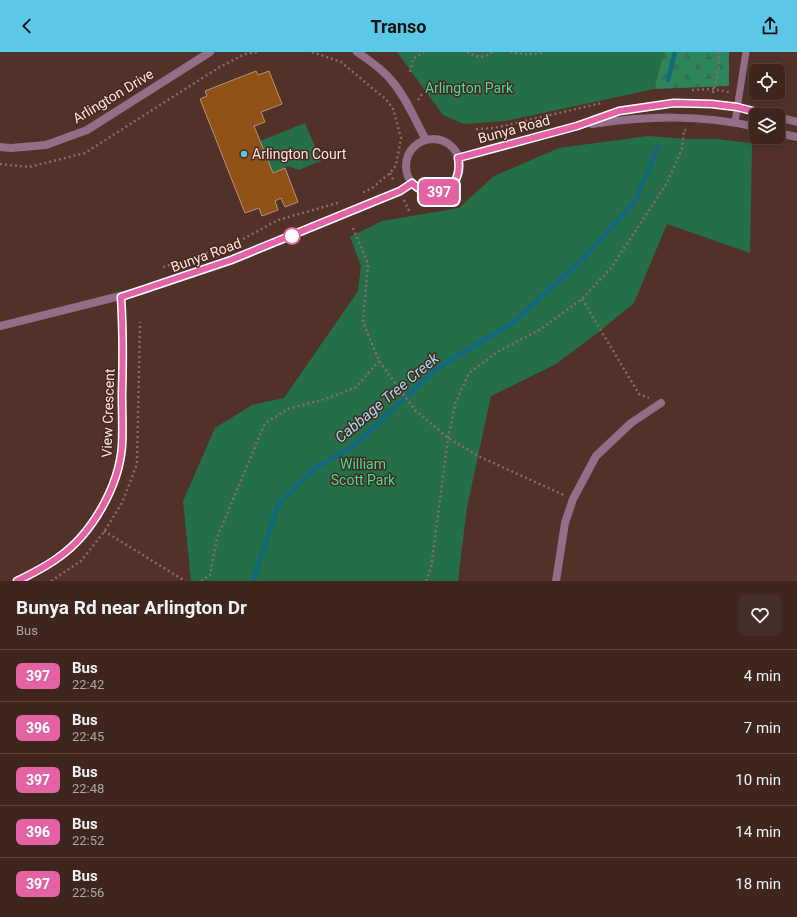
<!DOCTYPE html>
<style>
body{margin:0;font-family:Roboto,sans-serif;background:#452e27;color:#f1f3f6;height:100vh;display:flex;flex-direction:column;font-size:15px;white-space:nowrap}
*{box-sizing:border-box;margin:0}
p{font-size:13px;color:#ada5a4}
.icon{flex:none;width:22px;height:22px;fill:none;stroke:currentColor;stroke-width:2;stroke-linecap:round;stroke-linejoin:round}
.map{position:relative;height:529px;overflow:hidden}
.sheet{display:flex;flex-direction:column;background:#3e261e;flex:1}
.sheet>*{flex:none}
.badge{padding:0 8px;border-radius:6px;font-size:14px;line-height:26px}
.controls{position:absolute;left:749px;top:12px;display:grid;gap:8px}
.controls a{display:grid;place-items:center;width:36px;height:36px;border-radius:6px;background:#3e261e;box-shadow:0 2px 10px #0003,0 0 0 1px #57433c;font-size:20px}
.map>.badge{position:absolute;translate:-50% -50%;box-shadow:0 0 0 2px #fff}
.round{display:grid;place-items:center;flex:none;width:42px;height:42px;border-radius:6px;background:#452e27}
.head{display:flex;align-items:center;justify-content:space-between;height:68px;padding:0 16px}
h1{font-size:19px;font-weight:700;line-height:30px}
ul{padding:0;list-style:none}
li{display:flex;align-items:center;gap:12px;height:52px;padding:0 16px;border-top:1px solid #57433c}
li div{flex:1}
li b{display:block;font-size:15px}
li em{font-style:normal}
li .badge{min-width:44px;font-weight:700;text-align:center}
header{display:flex;justify-content:space-between;align-items:center;height:52px;padding:0 16px;background:#5ac8e6;color:#111;font-size:18px;font-weight:700}
.map>svg:first-child{display:block}
</style>
<header><svg class="icon" aria-label="back" viewBox="0 0 24 24"><path d="M15 5l-7 7 7 7"/></svg>Transo<svg class="icon" aria-label="share" viewBox="0 0 24 24"><path d="M12 15V3M7 8l5-5 5 5M5 13v7h14v-7"/></svg></header>
<div class="map">
<svg width="797" height="529" viewBox="0 0 797 529">
<defs>
<pattern id="forest-firs" width="22" height="20" patternUnits="userSpaceOnUse"><rect width="22" height="20" fill="#2d865b"/><path d="M5 1l3.5 6h-7zM16 11l3.5 6h-7z" fill="#396c51"/></pattern>
</defs>
<rect width="100%" height="100%" fill="#523228"/>
<!-- green -->
<path fill="#246e4a" d="M397 0H664L654 37 506 69 464 72 443 63Z
M305 71 321 109 299 118 288 114 273 121 260 89Z
M648 84 685 87H717L752 91 750 201 667 172 634 251 596 282 556 312 491 344 467 455 458 529H191L183 449 215 376 252 353 284 346 358 239 361 214 350 185 382 169 459 156 494 124 559 96Z"/>
<!-- forest -->
<path fill="url(#forest-firs)" d="M664 0H729V34L654 37Z"/>
<g fill="none" stroke-linecap="round" stroke-linejoin="round">
<!-- stream -->
<path stroke="#12687c" stroke-width="4.5" d="M668 28 675 0
M253 529 279 451 315 416 355 393 436 317 511 272 585 205 636 148 658 95"/>
</g>
<!-- building -->
<path fill="#905116" stroke="#b4947d" d="M256 19 258 23 269 19 282 52 261 60 265 70 254 74 273 121 285 116 298 150 285 155 281 146 275 149 278 158 262 164 259 156 245 161 200 47 207 44 205 39Z"/>
<g fill="none" stroke-linecap="round" stroke-linejoin="round">
<!-- path -->
<path stroke="#886b62" stroke-width="2.5" stroke-dasharray="2 3" stroke-linecap="butt" d="M312 0 341 10 378 41 386 47 393 57 401 86 396 113 390 121 372 136 362 141
M467 0C477 5 482 7 492 0
M510 0C520 2 534 4 544 0
M410 20 413 7 424 0
M692 38 713 37 729 40
M713 41 719 17 718 0
M418 48 422 42
M476 77 494 76 602 51
M0 112 29 115 85 101 218 16 245 2 258 0
M390 121 394 129
M404 148 410 161
M353 176 368 212 363 270 379 309 415 358 448 386 480 405 564 443
M163 215 232 193 278 168 341 150
M582 247 639 342 649 346
M104 479 185 529
M51 529 81 509 104 480 122 451 137 412 140 270
M201 529 210 523 217 486 265 371 288 357 325 347 355 336 379 309
M426 529 431 516 448 386 455 352 469 321 499 299 541 277 582 247 611 216 667 131 682 97 684 78H686"/>
<!-- service -->
<path stroke="#946e88" stroke-width="7" d="M735 70 746 0"/>
<!-- minor -->
<path stroke="#946e88" stroke-width="8" d="M357 0C369 8 382 17 391 28 406 45 415 68 426 88
M0 95 11 96 46 93 87 78 210 0
M556 529 565 471 573 447 596 404 631 371 661 351"/>
<!-- tertiary -->
<path stroke="#946e88" stroke-width="8" d="M778 65 797 70
M592 72C648 64 700 62 756 75
M778 81 797 85
M406 114a27 27 0 1 1 54 0a27 27 0 1 1-54 0Z
M459 106 577 74 619 59 674 51 712 52 737 55 768 63
M0 274 144 238 231 209 400 139 412 131
M17 529C31 522 46 515 59 505 92 482 119 434 122 394 123 377 122 359 122 342 123 310 123 277 121 245"/>
</g>
<g fill="none" stroke-linecap="round" stroke-linejoin="round">
<!-- line casing -->
<g stroke="#fff" stroke-width="9">
<path id="line" d="M17 529C31 522 46 515 59 505 92 482 119 434 122 394 123 377 122 359 122 342 123 310 123 277 121 245L231 208 400 139 412 131C434 153 464 137 458 106L577 74 619 59 674 51 712 52 737 55 768 63"/>
</g>
<!-- line -->
<use href="#line" stroke="#e463a4" stroke-width="6"/>
</g>
<!-- markers -->
<circle fill="#5ac8e6" stroke="#47281e" stroke-width="1.5" cx="244" cy="102" r="4"/>
<circle fill="#fff" stroke="#e463a4" stroke-width="2" cx="292" cy="184" r="8"/>
<g text-anchor="middle" stroke-width="3" stroke-linejoin="round" paint-order="stroke">
<!-- park labels -->
<g font-size="14" fill="#43df96" stroke="#47281e">
<text x="469" y="41">Arlington Park</text>
<text x="363" y="417">William<tspan x="363" dy="16">Scott Park</tspan></text>
</g>
<!-- street labels -->
<g font-size="14" fill="#fce6e0" stroke="#47281e">
<text transform="translate(113 44) rotate(-31)" y="5">Arlington Drive</text>
<text transform="translate(514 77) rotate(-15)" y="5">Bunya Road</text>
<text transform="translate(206 203) rotate(-20)" y="5">Bunya Road</text>
<text transform="translate(108 361) rotate(-88)" y="5">View Crescent</text>
</g>
<!-- poi labels -->
<g font-size="14" fill="#fce6e0" stroke="#47281e" text-anchor="start">
<text x="252" y="107">Arlington Court</text>
</g>
<!-- water labels -->
<g font-size="15" font-style="italic" fill="#a2def1" stroke="#47281e">
<text transform="translate(387 346) rotate(-40)" y="5">Cabbage Tree Creek</text>
</g>
</g>
</svg>
<div class="controls">
<a><svg class="icon" aria-label="locate" viewBox="0 0 24 24"><circle cx="12" cy="12" r="6"/><path d="M12 2v4M12 18v4M2 12h4M18 12h4"/></svg></a>
<a><svg class="icon" aria-label="layers" viewBox="0 0 24 24"><path d="M12 4l9 5-9 5-9-5zM3 14l9 5 9-5"/></svg></a>
</div>
<b class="badge" style="left:439px;top:140px;background:#e463a4;color:#fff">397</b>
</div>
<section class="sheet">
<div class="head"><div><h1>Bunya Rd near Arlington Dr</h1><p>Bus</p></div><a class="round"><svg class="icon" aria-label="heart" viewBox="0 0 24 24"><path d="M12 20l-8-8c-3-5 5-10 8-4 3-6 11-1 8 4z"/></svg></a></div>
<ul>
<li><span class="badge" style="background:#e463a4;color:#fff">397</span><div><b>Bus</b><p>22:42</p></div><em>4 min</em></li>
<li><span class="badge" style="background:#e463a4;color:#fff">396</span><div><b>Bus</b><p>22:45</p></div><em>7 min</em></li>
<li><span class="badge" style="background:#e463a4;color:#fff">397</span><div><b>Bus</b><p>22:48</p></div><em>10 min</em></li>
<li><span class="badge" style="background:#e463a4;color:#fff">396</span><div><b>Bus</b><p>22:52</p></div><em>14 min</em></li>
<li><span class="badge" style="background:#e463a4;color:#fff">397</span><div><b>Bus</b><p>22:56</p></div><em>18 min</em></li>
</ul>
</section>
